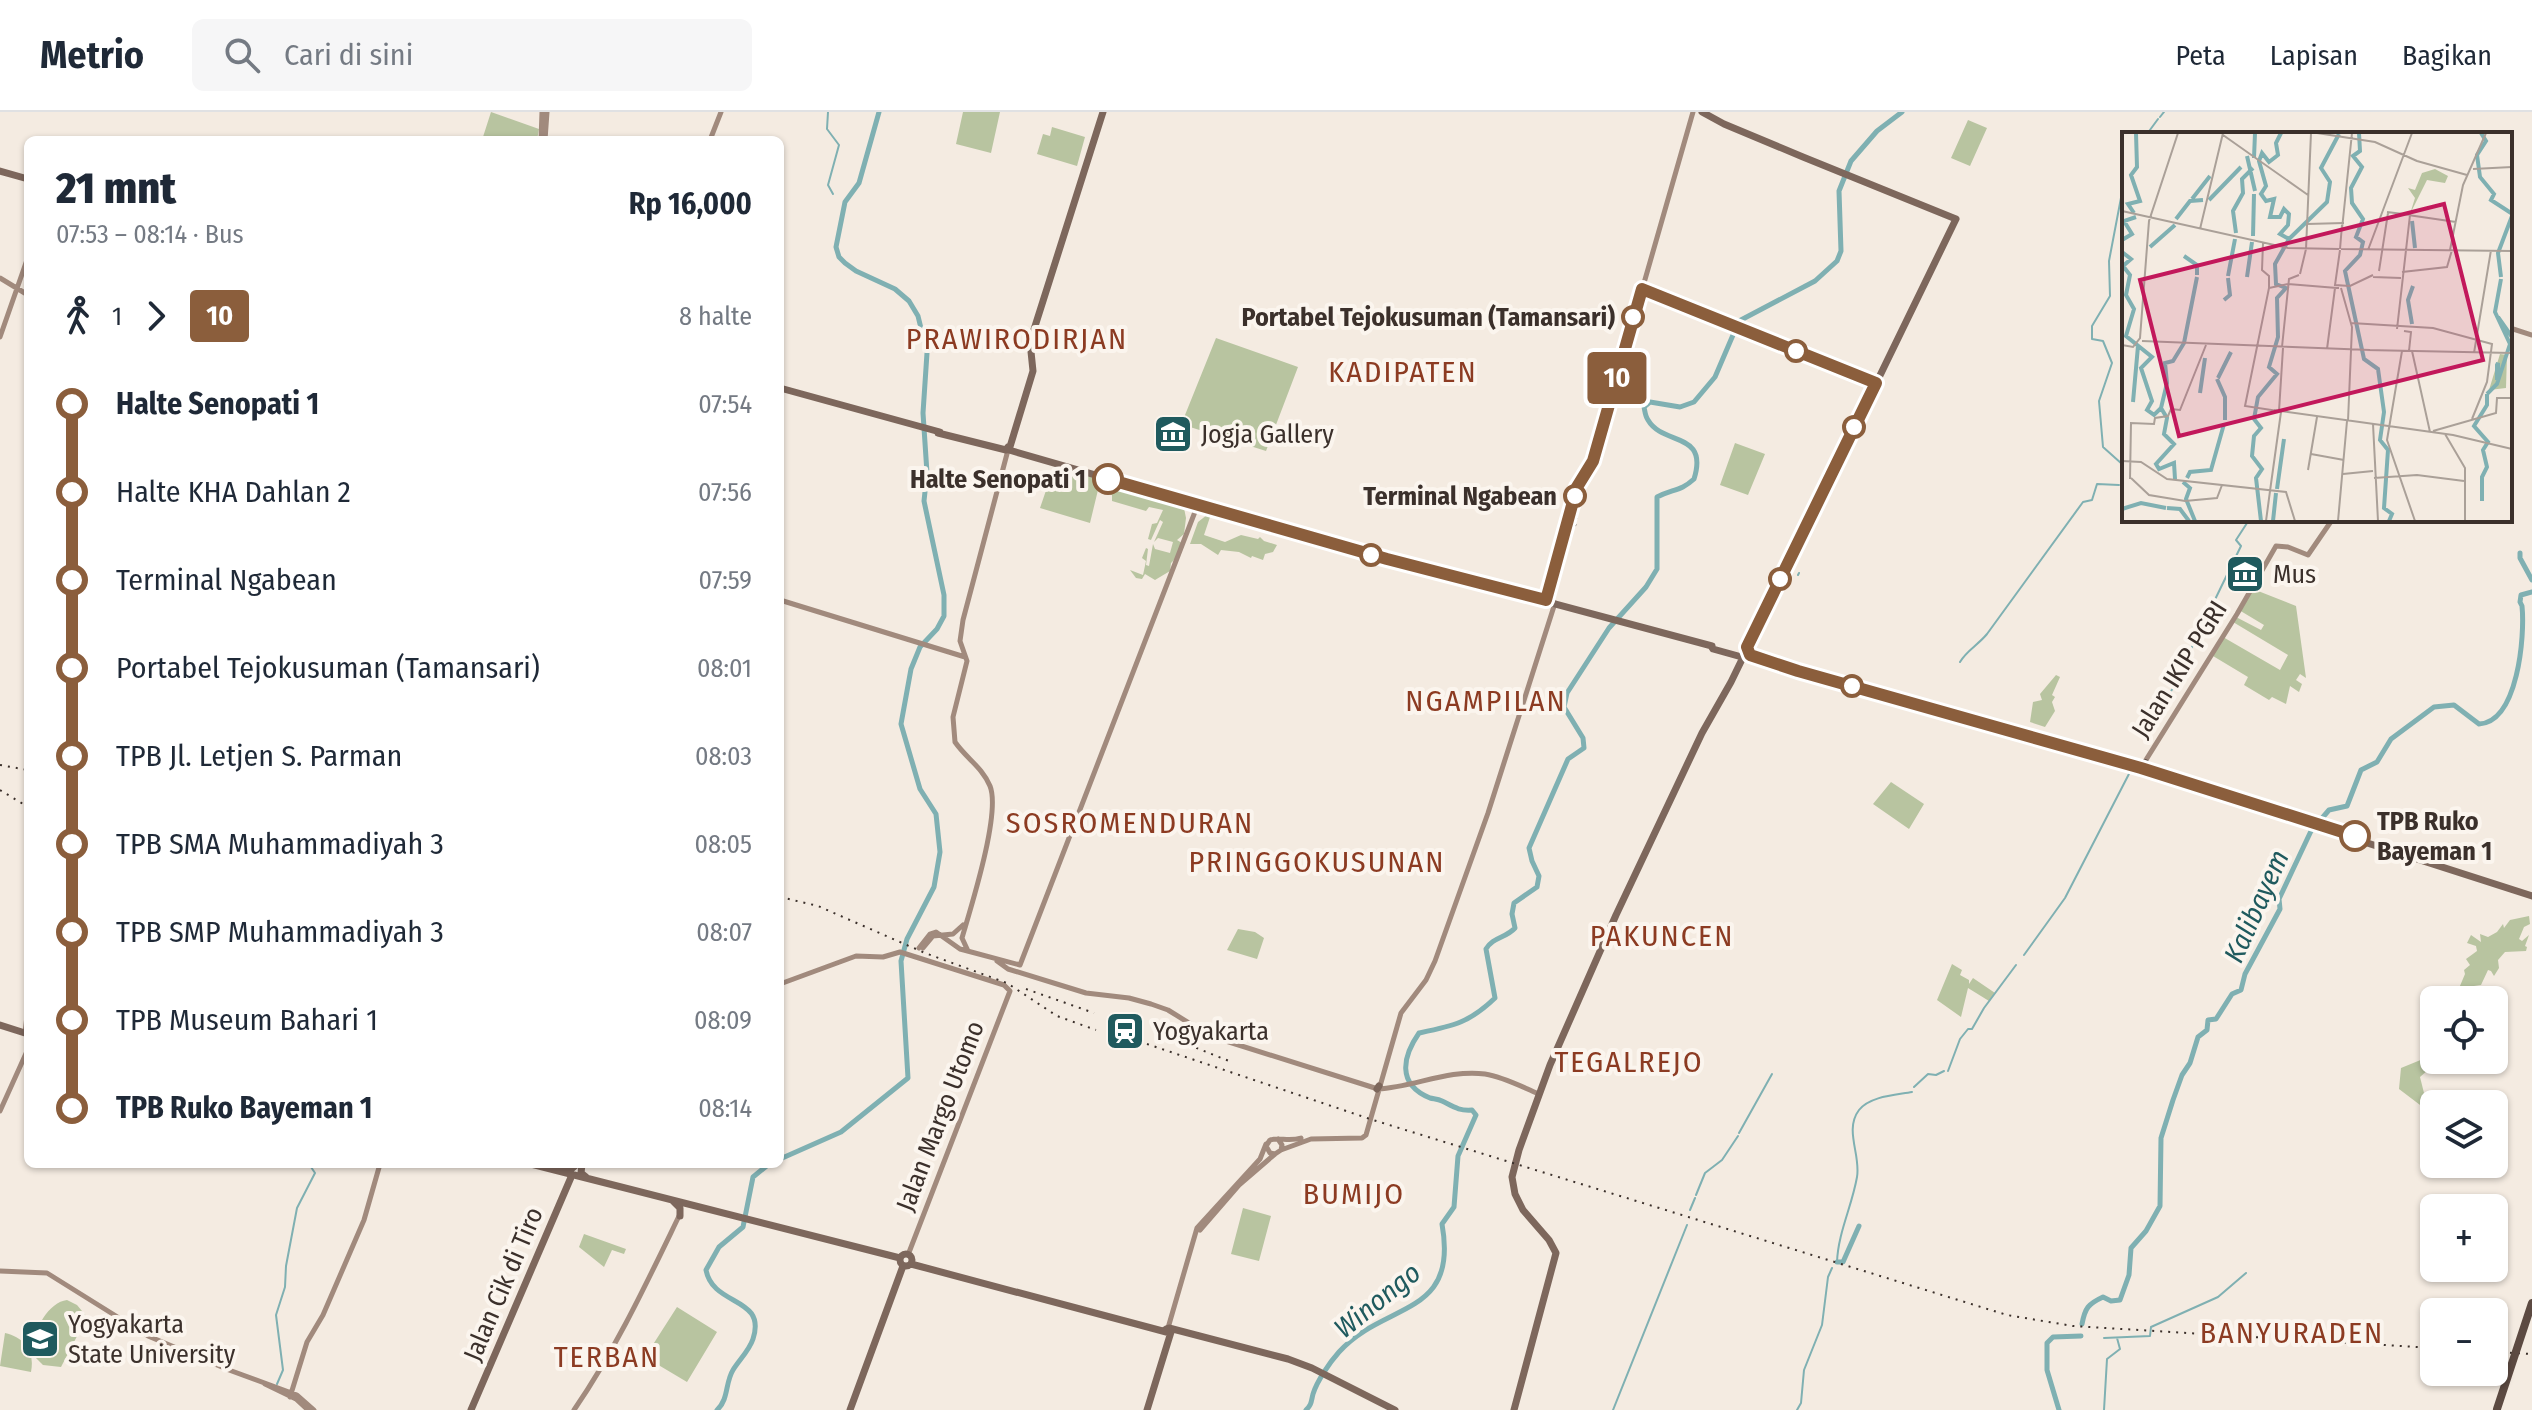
<!DOCTYPE html>
<html lang="id">
<meta charset="utf-8">
<style>
body{margin:0;font-family:"Fira Sans Condensed",sans-serif;background:#f6f6f7;color:#1f2937;height:100vh;display:flex;flex-direction:column;font-size:30px;white-space:nowrap}
*{box-sizing:border-box;margin:0}
p{font-size:26px;color:#747a83}
.icon{flex:none;width:44px;height:44px;fill:none;stroke:currentColor;stroke-width:2;stroke-linecap:round;stroke-linejoin:round}
.map{position:relative;flex:1;overflow:hidden}
.details{position:absolute;left:24px;top:24px;width:760px;height:1032px;display:flex;flex-direction:column;background:#fff;border-radius:12px;box-shadow:0 2px 6px #0004}
.details>*{flex:none}
.badge{padding:0 16px;border-radius:6px;font-size:28px;line-height:52px}
.controls{position:absolute;left:2420px;top:874px;display:grid;gap:16px}
.controls a{display:grid;place-items:center;width:88px;height:88px;border-radius:12px;background:#fff;box-shadow:0 2px 6px #0004;font-size:40px}
.map>.badge{position:absolute;translate:-50% -50%;box-shadow:0 0 0 4px #fff}
.legs{display:flex;align-items:center;gap:12px;height:88px;padding:0 32px;font-size:26px}
.legs p{margin-inline-start:auto}
.headline{display:flex;align-items:center;justify-content:space-between;height:136px;padding:0 32px}
h1{font-size:44px;font-weight:800;line-height:60px}
ul{padding:0 32px;list-style:none}
li{display:flex;align-items:center;gap:28px;height:88px;font-size:30px}
li i{display:grid;place-items:center;width:12px;height:100%;margin:0 10px;background:currentColor}
li i::after{content:'';width:20px;height:20px;margin:-10px;border:6px solid;border-radius:50%;background:#fff}
li p{margin-inline-start:auto}
li:first-child i{background:linear-gradient(#0000 50%,currentColor 0)}
li:last-child i{background:linear-gradient(currentColor 50%,#0000 0)}
header{display:flex;align-items:center;gap:48px;box-sizing:border-box;height:112px;padding:0 40px;background:#fff;border-bottom:2px solid #e0e1e3}
header strong{font-size:38px}
nav{display:flex;gap:44px;margin-inline-start:auto;font-size:28px}
.search{width:560px;height:72px;background:#f6f6f7;display:flex;align-items:center;gap:20px;box-sizing:border-box;padding:0 28px;border-radius:12px;color:#747a83;font-size:30px}
.map>svg:first-child{display:block}
</style>
<header>
<strong>Metrio</strong>
<div class="search"><svg class="icon" aria-label="search" viewBox="0 0 24 24"><circle cx="10" cy="10" r="6"/><path d="M15 15l6 6"/></svg>Cari di sini</div>
<nav><a>Peta</a><a>Lapisan</a><a>Bagikan</a></nav>
</header>
<div class="map">
<svg width="2532" height="1298" viewBox="0 0 2532 1298">
<rect width="100%" height="100%" fill="#f4ebe1"/>
<!-- green -->
<path fill="#b8c4a0" d="M491 0 539 17 537 28H482Z
M963 0H1000L991 41 956 32Z
M1968 8 1987 16 1970 54 1951 46Z
M1052 15 1085 25 1077 54 1037 42 1043 22 1050 24Z
M1216 226 1298 255 1266 339 1190 315 1185 303Z
M1735 331 1765 342 1748 383 1720 373Z
M1058 355 1183 391 1186 406 1184 422 1177 428 1182 431 1177 445 1171 451 1170 459 1155 468 1145 462 1142 467 1136 466 1130 458 1143 463 1146 449 1142 446 1146 436 1148 437 1146 453 1149 454 1153 432 1155 437 1170 441 1173 430 1158 426 1154 430 1163 410 1160 408 1151 428 1148 427 1152 412 1157 411 1163 398 1149 395 1146 399 1112 389V383L1098 378 1090 411 1040 396 1053 358Z
M1212 399 1204 423 1225 430 1241 423 1258 427 1260 425 1264 429 1277 433 1273 440 1265 442 1263 448 1252 444 1251 446 1239 440 1221 438 1218 443 1201 432H1190L1198 410Z
M2253 477 2296 494 2306 566 2300 562 2296 568 2302 572 2299 580 2290 574 2286 592 2272 585 2269 588 2244 573 2248 565 2213 544 2223 525 2280 558 2288 543 2233 510 2236 505 2261 518 2264 513 2239 498Z
M2056 563 2060 565 2052 583 2055 585 2052 590 2055 599 2045 615 2030 610 2033 590 2042 588 2040 582Z
M1891 670 1924 692 1909 717 1873 692Z
M2529 804 2530 812 2524 815 2519 827 2522 829 2529 823 2525 834 2527 835 2526 839 2505 840 2498 848 2499 856 2494 864 2491 859 2488 858 2481 873 2474 874 2469 884 2457 881 2465 862 2464 858 2470 853 2466 847 2477 839 2476 834 2467 831 2471 823 2481 830 2480 822 2488 825 2497 820 2503 812 2504 816 2510 808Z
M1238 817 1255 820 1264 826 1257 847 1227 838Z
M1952 852 1962 858 1960 863 1969 868V872L1973 866 1995 881 1989 889 1968 876 1961 905 1937 888Z
M2423 947 2436 950 2434 960 2428 958 2420 965 2424 981 2432 987 2424 996 2399 977 2401 956Z
M1243 1096 1271 1104 1259 1149 1231 1142Z
M584 1122 626 1137 624 1142 612 1138 604 1155 579 1135Z
M67 1188 77 1193 87 1205 61 1255 43 1253 34 1244C29 1225 47 1190 67 1188Z
M677 1195 717 1220 687 1270 645 1245Z
M5 1221C25 1226 35 1239 31 1260L0 1254Z"/>
<g fill="none" stroke-linecap="round" stroke-linejoin="round">
<!-- stream -->
<path stroke="#7fb0b2" stroke-width="2" d="M828 0 827 17 839 33 828 73 833 82
M2160 5 2164 0
M2147 22 2158 7
M2121 371 2122 352 2103 335 2099 289 2112 251 2103 229 2092 227V214L2110 184 2109 149 2124 70
M1798 463 1799 461
M1960 550C1966 539 1978 533 1987 522L2083 390 2092 388 2097 372 2119 373
M2174 572 2241 434 2236 428 2249 408
M2166 587 2173 576
M2024 843 2065 786 2131 658
M1948 959 1960 927 1968 917H1972L1984 896 2016 853
M1914 975 1928 962 1936 963 1944 959
M1739 1021 1772 962
M1696 1083 1705 1061 1722 1048 1738 1024
M1690 1098 1695 1086
M1837 1150C1838 1121 1852 1094 1857 1065 1861 1043 1844 1018 1859 998 1870 984 1896 983 1912 980
M2104 1226 2150 1224 2151 1215 2218 1185 2246 1161
M277 1272 283 1258 276 1203 285 1175 286 1154 297 1096 315 1061 309 1052
M1613 1298 1687 1113
M1797 1298 1801 1291 1804 1258 1822 1213 1828 1165 1832 1156
M2104 1298 2107 1247 2120 1237 2117 1226"/>
<!-- river -->
<path stroke="#7fb0b2" stroke-width="5" d="M2520 441V446L2532 468
M780 1047 841 1020 908 966 901 849 907 827 934 775 940 740 936 702 920 677 901 612 911 557 920 535 937 517 944 504V483L924 389 927 361 923 301 927 241 918 204 909 189 895 177 856 159 845 151 839 145 836 135 845 90 859 71 879 0
M1837 1150H1843L1859 1114
M2082 1212C2085 1196 2088 1192 2103 1185L2111 1189 2120 1188 2129 1163 2131 1136 2146 1119 2160 1094 2161 1026 2173 988 2182 963 2190 951 2198 925 2207 918 2208 908 2216 907 2232 882 2241 878 2245 862 2280 797 2279 787 2311 719 2329 698 2347 694 2361 658 2377 650 2391 627 2434 595 2454 593 2479 612C2518 610 2525 524 2522 494L2520 490 2521 483 2532 480
M717 1298C729 1287 725 1271 733 1258 739 1248 749 1239 753 1227 767 1184 713 1195 706 1158L719 1135 743 1115 753 1065 769 1052
M1306 1298C1312 1292 1311 1290 1313 1282 1317 1269 1330 1250 1339 1240 1385 1189 1459 1206 1442 1112L1454 1095 1458 1044 1476 1003 1472 998C1459 999 1454 995 1442 989 1438 987 1434 987 1430 986 1396 972 1403 944 1419 921 1453 914 1469 911 1495 886L1486 837C1493 825 1506 826 1515 816L1512 802 1514 791 1537 775 1539 764 1532 749 1529 736 1568 647 1584 636 1583 626 1564 595 1567 581 1609 516 1646 475 1657 457V385C1673 377 1681 379 1694 367 1709 319 1663 334 1648 308 1645 304 1645 299 1644 295L1650 290 1680 295 1694 290 1715 265 1739 209 1815 169 1837 149 1841 139 1839 79 1851 49 1877 19 1902 0
M2059 1298 2047 1258V1231L2053 1225 2081 1224"/>
<!-- secondary -->
<path stroke="#a18a7d" stroke-width="5" d="M541 28 542 0
M545 28 547 0
M710 28 721 0
M0 166 28 183
M2510 216 2532 223
M0 225 28 145
M780 488 965 545
M1546 488 1577 375 1593 349 1693 0
M2144 651 2237 502 2276 434 2288 435 2308 443 2332 408
M919 836 930 822 936 820 960 837 1020 853 1198 392
M923 836 933 824 953 822 963 813
M968 839 962 826C971 795 1001 701 990 674 982 655 966 646 955 630L953 605 967 549 960 529 963 508 1008 338
M997 849 1008 857 1086 881 1129 886 1151 892 1168 898 1210 924 1378 977
M780 872 856 844 883 845 900 840 1004 873 1010 879 908 1143
M25 921 28 895
M1378 977C1414 975 1449 957 1485 962 1504 965 1522 975 1539 982
M0 999 28 937
M1278 1027 1282 1033 1281 1038 1275 1042 1270 1041 1266 1034 1270 1028C1279 1025 1289 1030 1301 1026
M1281 1038 1311 1027 1362 1026 1366 1023 1401 901 1426 868 1435 849 1488 701 1555 491
M1200 1118 1239 1073 1275 1042
M0 1159 47 1161 148 1224 229 1258 297 1283 314 1298
M1168 1216 1197 1116 1260 1047 1266 1032
M265 1272 296 1287 308 1298
M290 1285 307 1230 323 1203 364 1108 380 1052
M574 1298C616 1237 648 1168 680 1102"/>
<!-- primary -->
<path stroke="#7d675c" stroke-width="7" d="M0 59 28 67
M780 276 940 320
M938 321 1006 338 1008 335
M1009 338 1387 447 1712 534
M1009 338 1033 259 1030 230 1103 0
M1711 534 1713 537 2084 640 2532 784
M0 913 28 922
M1377 977 1379 974
M531 1052 900 1146
M582 1052 581 1061 586 1065
M563 1057 570 1058 576 1053
M673 1089 680 1096V1104
M900 1148a6 6 0 1 1 12 0a6 6 0 1 1-12 0Z
M911 1152 1170 1221
M1166 1217 1169 1216 1288 1247 1312 1256 1395 1298
M471 1298 572 1063
M850 1298 903 1154
M1147 1298 1171 1220
M1514 1298 1556 1141 1549 1128 1523 1098 1515 1082 1512 1065 1519 1038 1550 953 1616 803 1702 621 1731 570 1956 107 1803 45 1724 12 1702 0"/>
<!-- highway -->
<path stroke="#5c4a42" stroke-width="8" d="M2135 654 2145 651 2149 658"/>
<!-- rail -->
<path stroke="#3b302b" stroke-width="2" stroke-dasharray="2 6" stroke-linecap="butt" d="M1575 414 1577 406
M0 653 28 658
M0 678 28 695
M780 785 818 794 925 841 1007 871 1057 904 1096 918
M1026 877 1094 901
M1174 927 1229 949
M1147 932 1373 1008 2007 1203 2073 1214 2434 1236
M2494 1240 2532 1242"/>
<!-- highway-bridge -->
<path stroke="#5c4a42" stroke-width="8" d="M2497 1297 2532 1191"/>
</g>
<g fill="none" stroke-linecap="round" stroke-linejoin="round">
<!-- line-1 casing -->
<g stroke="#fff" stroke-width="18">
<path id="line-1" d="M1108 367 1387 447 1546 488 1577 375 1593 349 1642 177 1876 271 1747 535 1750 543 1798 559 2141 656 2355 724"/>
</g>
<!-- line-1 -->
<use href="#line-1" stroke="#8b5e3c" stroke-width="12"/>
</g>
<!-- icons -->
<defs>
<g id="museum-square" transform="scale(2)"><rect x="-9" y="-9" width="18" height="18" rx="4" fill="#1f5a5e" stroke="#fbf5ee"/><path d="M0-6L6-3V-2H-6V-3ZM-5-1h2V3h-2ZM-1-1h2V3h-2ZM3-1h2V3H3ZM-6 4H6V6H-6Z" fill="#fff"/></g>
<g id="station-square" transform="scale(2)"><rect x="-9" y="-9" width="18" height="18" rx="4" fill="#1f5a5e" stroke="#fbf5ee"/><path d="M-3-6H3Q5-6 5-4V2Q5 4 3 4L4.5 6H3L1.5 4h-3L-3 6H-4.5L-3 4Q-5 4-5 2V-4Q-5-6-3-6ZM-3.5-4v3h7v-3ZM-3.5 1v1.5H-2V1ZM2 1v1.5H3.5V1Z" fill="#fff"/></g>
<g id="university-square" transform="scale(2)"><rect x="-9" y="-9" width="18" height="18" rx="4" fill="#1f5a5e" stroke="#fbf5ee"/><path d="M0-5L7-2L0 1L-7-2ZM-4 1L0 2.5L4 1V4Q0 6-4 4Z" fill="#fff"/></g>
</defs>
<g fill-rule="evenodd">
<use href="#museum-square" x="1173" y="322"/>
<use href="#museum-square" x="2245" y="462"/>
<use href="#station-square" x="1125" y="919"/>
<use href="#university-square" x="40" y="1227"/>
</g>
<!-- markers -->
<g fill="#fff" stroke="#8b5e3c" stroke-width="4">
<circle cx="1633" cy="205" r="10"/>
<circle cx="1796" cy="239" r="10"/>
<circle cx="1854" cy="315" r="10"/>
<circle cx="1108" cy="367" r="14"/>
<circle cx="1575" cy="384" r="10"/>
<circle cx="1371" cy="443" r="10"/>
<circle cx="1780" cy="467" r="10"/>
<circle cx="1852" cy="574" r="10"/>
<circle cx="2355" cy="724" r="14"/>
</g>
<g text-anchor="middle" stroke-width="8" stroke-linejoin="round" paint-order="stroke">
<!-- stop labels -->
<g font-size="26" font-weight="bold" fill="#3b302b" stroke="#fbf5ee" text-anchor="end">
<text x="1615" y="214">Portabel Tejokusuman (Tamansari)</text>
<text x="1086" y="376">Halte Senopati 1</text>
<text x="1557" y="393">Terminal Ngabean</text>
<text x="2377" y="718" text-anchor="start">TPB Ruko<tspan x="2377" dy="30">Bayeman 1</tspan></text>
</g>
<!-- poi labels -->
<g font-size="26" fill="#3b302b" stroke="#fbf5ee" text-anchor="start">
<text x="1201" y="331">Jogja Gallery</text>
<text x="2273" y="471">Mus</text>
<text x="1153" y="928">Yogyakarta</text>
<text x="68" y="1221">Yogyakarta<tspan x="68" dy="30">State University</tspan></text>
</g>
<!-- street labels -->
<g font-size="26" fill="#3b302b" stroke="#fbf5ee">
<text transform="translate(2179 557) rotate(-58)" y="9">Jalan IKIP PGRI</text>
<text transform="translate(940 1004) rotate(-69)" y="9">Jalan Margo Utomo</text>
<text transform="translate(503 1172) rotate(-67)" y="9">Jalan Cik di Tiro</text>
</g>
<!-- water labels -->
<g font-size="28" font-style="italic" fill="#1f5a5e" stroke="#fbf5ee">
<text transform="translate(2256 794) rotate(-66)" y="10">Kalibayem</text>
<text transform="translate(1377 1188) rotate(-39)" y="10">Winongo</text>
</g>
<!-- quarter labels -->
<g font-size="30" letter-spacing="2" fill="#8c3b22" stroke="#fbf5ee">
<text x="1017" y="237">PRAWIRODIRJAN</text>
<text x="1403" y="270">KADIPATEN</text>
<text x="1486" y="599">NGAMPILAN</text>
<text x="1130" y="721">SOSROMENDURAN</text>
<text x="1317" y="760">PRINGGOKUSUNAN</text>
<text x="1662" y="834">PAKUNCEN</text>
<text x="1629" y="960">TEGALREJO</text>
<text x="1354" y="1092">BUMIJO</text>
<text x="2292" y="1231">BANYURADEN</text>
<text x="607" y="1255">TERBAN</text>
</g>
</g>
<!-- overview -->
<g transform="translate(2122 20)">
<rect width="390" height="390" fill="#f4ebe1"/>
<path d="M313 37 326 44 323 51 305 48 288 82 293 66 286 56 293 58 300 41ZM378 222 385 223 384 256 367 258Z" fill="#b8c4a0"/>
<path fill="none" stroke="#7fb0b2" stroke-width="4" d="M237 1 238 19 231 24 240 35 229 56 230 71 241 87 234 105 241 110 238 123 223 139 242 227 256 237 262 280 258 308 266 318 262 376 270 382 267 389M359 1 364 9 355 23 358 45 372 62 369 68 389 81M125 24 133 59M132 26 133 1M70 67 88 44M87 68 119 35M12 81 6 72 18 69 9 43 15 35 14 1M54 87 68 69 81 68M290 89 293 116M114 101 111 79 121 61 120 47 131 36M131 104 132 62M167 107 205 70 208 50 199 36 217 2M0 108 10 102 2 89 14 85M28 115 53 93M0 120 9 127 1 134 8 143 4 163 12 177 4 204 30 225 19 236 30 269 25 278 32 283 39 276 45 286 42 302 52 312 34 332 37 337 52 331 53 347M62 124 75 133V143M106 144 113 107M125 145 130 110M379 145 376 121 390 84M102 168 108 163 106 146M376 185 390 205M290 192 286 168 291 154M376 231V241L375 248V233ZM96 246 109 220M95 247 103 265V288M78 261 83 226M365 262 375 252 388 212 373 180 379 147M11 270 16 214M39 276 45 251 43 231 51 229 62 211 75 145M65 346 68 340 89 338 102 292M61 350 68 356 64 367 73 389M155 357 162 307M360 369V345L365 335 361 318 366 310 352 294 365 273V262M45 376 58 377 67 389M0 377 19 371 44 376M139 389 134 346 140 337 130 324 132 304 139 296 132 287 136 265 155 242 147 235 156 205 155 166 164 156 154 152 153 132 167 107 158 102 166 93 167 82 162 77 158 85H148L152 67 144 69 139 62 144 54 137 29 140 21 147 30 156 23 154 11 159 1M151 389 154 361"/>
<path fill="none" stroke="#aaa098" stroke-width="2" d="M195 1 253 10 295 29M101 3 186 63M295 29 345 43M351 37 390 35M0 79 166 116 217 117M265 80 289 83M286 83 334 90M185 92 222 91M78 97 101 1M220 97 230 1M141 111 140 138 147 144V156L123 274 156 279M184 117 189 1M218 117 220 93M219 117 390 119M218 118 213 153 228 154 251 143M246 118 290 1M328 118 341 53 364 1M257 139 266 81M280 140 325 135 330 118M178 142 184 117M251 145 279 146M147 156 166 152 215 156M219 156 230 195 226 289M229 191 311 196 370 212 365 250 350 287M275 197 288 83M282 199 289 200 287 219M20 209 248 218M0 213 11 215 18 206 27 89 56 1M160 215 167 147 177 143M205 217 213 156H217M244 218 390 221M280 219 265 308 293 389M290 219 308 300M352 221 369 118M152 278 331 303 390 317M157 279 161 216M251 292 256 389M311 299 374 281 375 266H390M323 302 343 336V389M189 322 222 328M0 329 19 330 45 347 164 360 173 389M186 338 195 285M221 342 251 339M9 346 27 363 63 369 95 366 100 353M252 346 295 343 342 349M8 347 9 291 32 292 33 286 46 284 49 277 58 278 84 213M148 359 159 280M144 389 148 359M216 389 225 289"/>
<path fill="#c2185b" fill-opacity="0.15" stroke="#c2185b" stroke-width="4" d="M322 72 361 228 57 304 18 148Z"/>
<rect width="390" height="390" fill="none" stroke="#3b302b" stroke-width="4"/>
</g>
</svg>
<div class="controls">
<a><svg class="icon" aria-label="locate" viewBox="0 0 24 24"><circle cx="12" cy="12" r="6"/><path d="M12 2v4M12 18v4M2 12h4M18 12h4"/></svg></a>
<a><svg class="icon" aria-label="layers" viewBox="0 0 24 24"><path d="M12 4l9 5-9 5-9-5zM3 14l9 5 9-5"/></svg></a>
<a>+</a>
<a>−</a>
</div>
<b class="badge" style="left:1617px;top:266px;background:#8b5e3c;color:#fff">10</b>
<section class="details">
<div class="headline"><div><h1>21 mnt</h1><p>07:53 – 08:14 · Bus</p></div><b>Rp 16,000</b></div>
<div class="legs"><svg class="icon" aria-label="walk" viewBox="0 0 24 24"><circle cx="13" cy="4" r="2"/><path d="M13 8l-2 6 4 7M11 14l-3 7M7 12l3-4h3l4 4"/></svg>1<svg class="icon" aria-label="forward" viewBox="0 0 24 24"><path d="M9 5l7 7-7 7"/></svg><b class="badge" style="background:#8b5e3c;color:#fff">10</b><p>8 halte</p></div>
<ul>
<li><i style="color:#8b5e3c"></i><b>Halte Senopati 1</b><p>07:54</p></li>
<li><i style="color:#8b5e3c"></i><span>Halte KHA Dahlan 2</span><p>07:56</p></li>
<li><i style="color:#8b5e3c"></i><span>Terminal Ngabean</span><p>07:59</p></li>
<li><i style="color:#8b5e3c"></i><span>Portabel Tejokusuman (Tamansari)</span><p>08:01</p></li>
<li><i style="color:#8b5e3c"></i><span>TPB Jl. Letjen S. Parman</span><p>08:03</p></li>
<li><i style="color:#8b5e3c"></i><span>TPB SMA Muhammadiyah 3</span><p>08:05</p></li>
<li><i style="color:#8b5e3c"></i><span>TPB SMP Muhammadiyah 3</span><p>08:07</p></li>
<li><i style="color:#8b5e3c"></i><span>TPB Museum Bahari 1</span><p>08:09</p></li>
<li><i style="color:#8b5e3c"></i><b>TPB Ruko Bayeman 1</b><p>08:14</p></li>
</ul>
</section>
</div>
